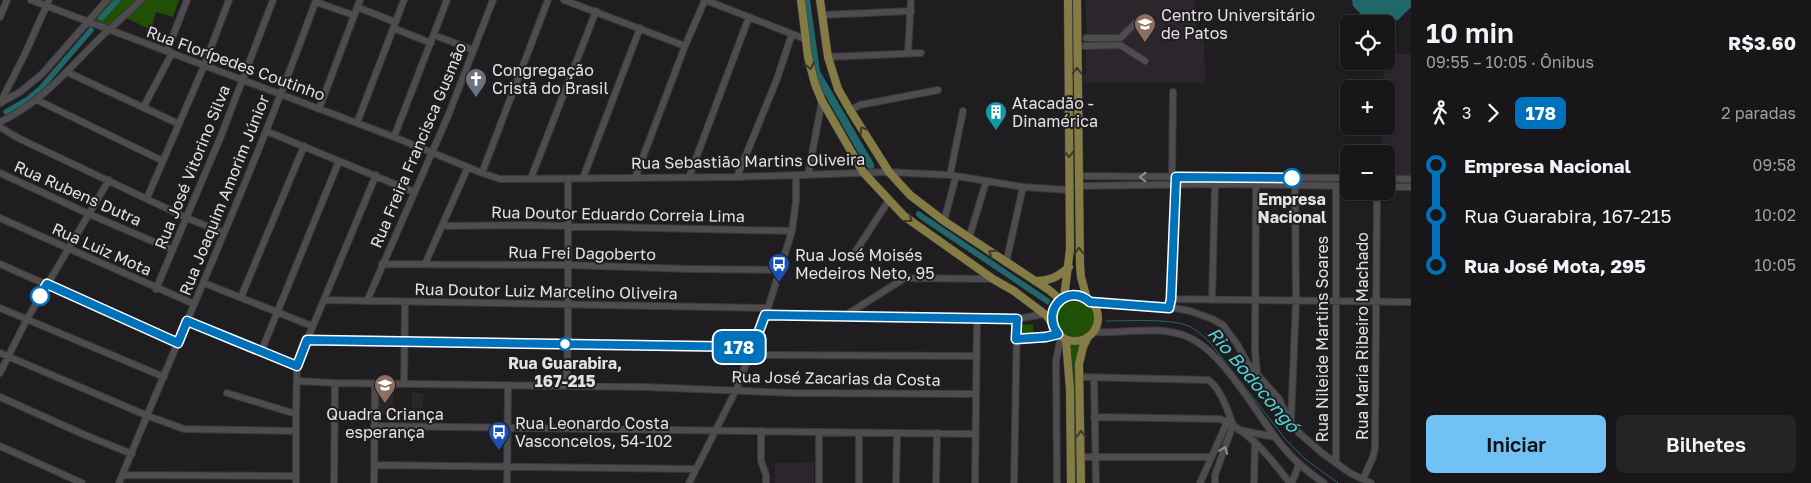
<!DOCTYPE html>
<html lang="pt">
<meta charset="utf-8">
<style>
body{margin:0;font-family:"Golos Text",sans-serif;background:#252325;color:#f1f3f6;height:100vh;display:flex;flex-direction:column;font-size:19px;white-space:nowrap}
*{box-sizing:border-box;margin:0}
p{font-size:16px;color:#9f9fa2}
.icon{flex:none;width:28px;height:28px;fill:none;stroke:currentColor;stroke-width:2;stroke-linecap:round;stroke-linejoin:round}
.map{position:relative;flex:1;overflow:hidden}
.side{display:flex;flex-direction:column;background:#181618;width:400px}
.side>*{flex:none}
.badge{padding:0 10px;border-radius:8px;font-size:18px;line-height:32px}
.buttons{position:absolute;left:1340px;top:15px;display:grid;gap:10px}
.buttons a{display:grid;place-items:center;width:55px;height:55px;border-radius:8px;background:#181618;box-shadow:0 1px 4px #0004,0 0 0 1px #363537;font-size:25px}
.map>.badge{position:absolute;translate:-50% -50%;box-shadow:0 0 0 2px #fff}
.legs{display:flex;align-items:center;gap:8px;height:55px;padding:0 15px;font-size:16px}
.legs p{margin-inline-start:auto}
.headline{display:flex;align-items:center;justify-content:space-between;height:85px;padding:0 15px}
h1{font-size:28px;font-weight:600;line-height:38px}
.primary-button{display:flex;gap:10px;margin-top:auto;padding:10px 15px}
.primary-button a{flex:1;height:58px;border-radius:8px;background:#71c1f5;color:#111;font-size:20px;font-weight:600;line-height:58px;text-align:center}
.primary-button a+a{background:#252325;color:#f1f3f6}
ul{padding:0 15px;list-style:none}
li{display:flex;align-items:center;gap:18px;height:50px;font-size:19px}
li i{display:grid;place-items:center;width:8px;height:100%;margin:0 6px;background:currentColor}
li i::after{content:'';width:12px;height:12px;margin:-6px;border:4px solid;border-radius:50%;background:#181618}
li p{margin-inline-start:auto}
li:first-child i{background:linear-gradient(#0000 50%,currentColor 0)}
li:last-child i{background:linear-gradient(currentColor 50%,#0000 0)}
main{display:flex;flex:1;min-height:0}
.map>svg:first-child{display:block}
</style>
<main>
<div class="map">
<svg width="1411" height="483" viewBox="0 0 1411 483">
<rect width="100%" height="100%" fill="#201d20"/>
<!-- built -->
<path fill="#2b252c" d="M1086 0H1195L1196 39 1204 40 1205 83H1081L1080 77 1086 74Z
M1386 54H1411V181H1386V154H1382V126H1386V89H1383L1384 61H1386Z
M378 393H394L392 415 378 414Z
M412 393H424L422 408 412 407Z
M814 462V483H775V463Z"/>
<!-- green -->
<path fill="#1f5006" d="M103 0H139L113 27 87 17Z
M143 0H179L173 17 156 12 151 30 126 18Z
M1053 318a21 21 0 1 1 42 0a21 21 0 1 1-42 0Z
M1033 324V335L1020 336V325Z
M1085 340 1083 346 1080 483H1071L1067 341 1073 343Z"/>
<!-- water -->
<path fill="#216769" d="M804 0H810L820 71 874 164V171L870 170 864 163 814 76Z
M1352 0H1411V7L1398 20 1366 19 1353 6Z
M919 211 1051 300 1048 305 920 219 916 215V212Z"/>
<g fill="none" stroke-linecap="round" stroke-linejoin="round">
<!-- stream -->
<path stroke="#216769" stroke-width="1" d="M1106 321C1129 321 1172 318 1191 327 1199 332 1206 338 1212 345L1287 441 1305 459 1338 483"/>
<!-- canal -->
<path stroke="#216769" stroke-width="5.5" d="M101 18 118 0
M6 112 28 99 41 88 91 30"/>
<!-- minor casing -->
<g stroke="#39383a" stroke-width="8">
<path id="minor" d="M31 0 394 137 482 173 500 179 737 177 889 172 950 175 1023 187 1069 190
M564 0 685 46
M705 0 805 39
M316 2 353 15
M357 7 395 22
M822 15 911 11
M0 17 7 0
M393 28 431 43
M434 35 473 50
M1086 38H1120L1139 20 1142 18 1147 21
M1085 46 1120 45 1145 61
M167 51 187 0
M908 53 911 0
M828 57 921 53
M67 72 179 124
M37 100 163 161
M0 103 20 92 42 74 107 0
M0 103 24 56 49 0
M144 106 172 53
M319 109 360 0
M850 110 860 105 938 90
M0 122C45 100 66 71 101 37 114 25 128 13 141 0
M357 123 404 0
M0 127 18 138 187 218 224 233
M266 131 414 192
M394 137 447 0
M0 173 89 214 173 250
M482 173 548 0
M808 175 822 101
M950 175 963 111
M1078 176 1349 178
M689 177 749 17
M737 177 777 79 792 34
M1172 177 1173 92
M531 178 596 11
M583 178 640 28
M635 178 685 46 705 0
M1386 179H1411
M1256 184 1255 351 1257 373
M1078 186 1215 184 1349 186
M1386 187H1411
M147 198 204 66 229 0
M0 218 194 304
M944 221 956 176
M442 226 522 225 792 231
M969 238 986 182
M854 254 889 200
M1006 263 1023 187
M0 264 178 343
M382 264 568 265 690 269 781 270
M425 264 468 167
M204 283 312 326
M156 289 221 136 273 0
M241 297 304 146
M1171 299 1411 302
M324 300 768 308
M1212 300 1215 184
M367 301 448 116 493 0
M1090 302 1169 307 1190 311 1212 319 1223 325 1237 344 1248 364 1279 399 1288 418 1298 432 1322 453 1350 473 1371 483
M1170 303 1176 181
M0 308 164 377
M765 315 1017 319 1044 314
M846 315 905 278 993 279
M187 321 297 366
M1093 332C1122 334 1152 326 1180 334 1222 345 1256 416 1284 448 1295 461 1309 473 1324 483
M1016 339 1046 337 1058 334
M307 340 753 347
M261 352 339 161
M0 353 148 416 184 429 296 431
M750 355 977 356
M0 373 27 319 109 180
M1079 377 1208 380C1219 386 1229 413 1233 425
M1094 378 1096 483
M297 381 335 383 645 387 792 393 976 394
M404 384 405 303
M566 386 568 344V179
M227 393 296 414
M0 397 85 435 132 454
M1094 417 1220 419C1249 430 1271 459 1290 483
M1291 421 1296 301 1295 186
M374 426 976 434
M1239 430 1275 437
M761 431V461L766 475V483
M859 433V483
M0 446 82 483
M1081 457H1210
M1336 462V186
M375 465 696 469
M123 475 296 476
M1363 479 1373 457 1375 448 1377 191
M119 483C185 322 257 164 316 0
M296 483V414L297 366 300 357 376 175
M334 483 335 383
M374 483 375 384
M507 483 508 385
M689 483 736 390 768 308 792 231 796 201V175
M819 483V432
M896 483 897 433
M936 483 937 433
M975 483 977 318
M1014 483 1017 319
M1057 483 1056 360 1061 337
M1200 483 1228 420
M1215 483V475L1233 425
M1254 483 1255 442
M1292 483 1299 464"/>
</g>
<!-- major casing -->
<g stroke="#39383a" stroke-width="9">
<path id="major" d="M801 0 808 57 815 84 822 101 863 172 904 216 993 279 1014 291 1047 316 1052 324
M820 0 828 57 838 89 850 110 889 172 910 195 944 221 1049 290 1061 300
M1077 0 1080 265 1081 277 1087 299
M1035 281C1050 281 1058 277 1069 267
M1052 318a23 23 0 1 1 46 0a23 23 0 1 1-46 0Z
M1064 298 1070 249 1068 0
M1066 340 1070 390 1071 483
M1081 483 1079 364 1083 347 1088 337"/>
</g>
<!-- minor -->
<use href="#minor" stroke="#4f4c4f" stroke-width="6"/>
<!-- major -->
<use href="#major" stroke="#847b45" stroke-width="8"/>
</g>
<!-- one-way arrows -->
<defs><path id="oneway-chevron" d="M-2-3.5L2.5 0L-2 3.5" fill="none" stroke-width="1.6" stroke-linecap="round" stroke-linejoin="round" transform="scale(1.25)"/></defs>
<g stroke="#3e392b">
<use href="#oneway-chevron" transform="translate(810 66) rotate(76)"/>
<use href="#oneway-chevron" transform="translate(1077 71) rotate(-90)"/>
<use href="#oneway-chevron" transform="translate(863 130) rotate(-123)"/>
<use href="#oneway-chevron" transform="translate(1069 154) rotate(90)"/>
<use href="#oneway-chevron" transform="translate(909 219) rotate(36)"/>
<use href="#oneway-chevron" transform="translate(1079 251) rotate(-91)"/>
<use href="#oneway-chevron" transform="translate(992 253) rotate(-146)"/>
<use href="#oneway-chevron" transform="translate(1081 434) rotate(-92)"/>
</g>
<g stroke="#929092">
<use href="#oneway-chevron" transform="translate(1143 177) rotate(-179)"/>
<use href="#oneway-chevron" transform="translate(1224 450) rotate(-69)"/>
</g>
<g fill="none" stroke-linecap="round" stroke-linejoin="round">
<!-- line-1 casing -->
<g stroke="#fff" stroke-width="11">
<path id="line-1" d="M40 296 47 284 178 343 187 321 297 366 307 340 753 347 765 315 1017 319 1016 339 1046 337 1058 334C1040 310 1068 282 1090 302L1169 308 1171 299 1176 177 1292 178"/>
</g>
<!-- line-1 -->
<use href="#line-1" stroke="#0072bc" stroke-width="8"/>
</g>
<!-- icons -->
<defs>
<g id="university-pin" transform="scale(1.125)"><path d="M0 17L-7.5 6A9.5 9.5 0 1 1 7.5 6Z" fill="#8d6e63" stroke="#201d20"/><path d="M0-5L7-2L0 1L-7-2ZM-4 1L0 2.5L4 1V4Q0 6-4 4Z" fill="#fff"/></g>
<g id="church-pin" transform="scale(1.125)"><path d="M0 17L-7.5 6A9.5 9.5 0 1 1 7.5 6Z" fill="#6b7280" stroke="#201d20"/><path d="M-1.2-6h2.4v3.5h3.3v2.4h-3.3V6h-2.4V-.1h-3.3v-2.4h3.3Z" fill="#fff"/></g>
<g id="building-pin" transform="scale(1.125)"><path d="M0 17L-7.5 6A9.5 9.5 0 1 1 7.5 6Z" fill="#0f9aa8" stroke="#201d20"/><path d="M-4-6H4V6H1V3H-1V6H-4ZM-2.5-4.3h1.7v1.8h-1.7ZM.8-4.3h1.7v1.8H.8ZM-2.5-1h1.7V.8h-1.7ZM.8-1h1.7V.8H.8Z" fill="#fff"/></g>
<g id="bus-pin" transform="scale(1.125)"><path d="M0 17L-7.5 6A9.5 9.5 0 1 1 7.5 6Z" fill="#1a4fb4" stroke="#201d20"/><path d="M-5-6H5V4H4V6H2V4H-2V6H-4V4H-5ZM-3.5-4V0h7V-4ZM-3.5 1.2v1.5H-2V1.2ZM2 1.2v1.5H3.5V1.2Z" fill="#fff"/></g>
<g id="school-pin" transform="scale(1.125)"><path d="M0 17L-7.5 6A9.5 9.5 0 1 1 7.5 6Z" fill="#8d6e63" stroke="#201d20"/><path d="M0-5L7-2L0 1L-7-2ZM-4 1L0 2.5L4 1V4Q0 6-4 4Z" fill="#fff"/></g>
</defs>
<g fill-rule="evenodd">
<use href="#university-pin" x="1145" y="24"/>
<use href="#church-pin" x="476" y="79"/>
<use href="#building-pin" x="996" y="112"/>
<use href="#bus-pin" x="779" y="264"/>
<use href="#school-pin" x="385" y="385"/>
<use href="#bus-pin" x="499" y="432"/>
</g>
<!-- markers -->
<g fill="#fff" stroke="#0072bc" stroke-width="2.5">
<circle cx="1292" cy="178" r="9"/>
<circle cx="40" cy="296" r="9"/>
<circle cx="565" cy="344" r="6"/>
</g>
<g text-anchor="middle" stroke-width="4" stroke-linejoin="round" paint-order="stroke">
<!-- poi labels -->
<g font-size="16" fill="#e3e2e3" stroke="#201d20" text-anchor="start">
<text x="1161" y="21">Centro Universitário<tspan x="1161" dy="18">de Patos</tspan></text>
<text x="492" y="76">Congregação<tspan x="492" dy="18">Cristã do Brasil</tspan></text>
<text x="1012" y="109">Atacadão -<tspan x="1012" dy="18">Dinamérica</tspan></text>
<text x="795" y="261">Rua José Moisés<tspan x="795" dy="18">Medeiros Neto, 95</tspan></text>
<text x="385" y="420" text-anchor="middle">Quadra Criança<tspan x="385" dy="18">esperança</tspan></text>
<text x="515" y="429">Rua Leonardo Costa<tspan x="515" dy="18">Vasconcelos, 54-102</tspan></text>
</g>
<!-- street labels -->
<g font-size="16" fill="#e3e2e3" stroke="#201d20">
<text transform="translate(236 63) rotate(20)" y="6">Rua Florípedes Coutinho</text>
<text transform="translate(418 145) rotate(-67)" y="6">Rua Freira Francisca Gusmão</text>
<text transform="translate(748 161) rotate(-1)" y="6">Rua Sebastião Martins Oliveira</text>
<text transform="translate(192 167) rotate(-68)" y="6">Rua José Vitorino Silva</text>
<text transform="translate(78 193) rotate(24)" y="6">Rua Rubens Dutra</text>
<text transform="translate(224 195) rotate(-68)" y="6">Rua Joaquim Amorim Júnior</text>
<text transform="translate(618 214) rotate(1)" y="6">Rua Doutor Eduardo Correia Lima</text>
<text transform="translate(102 249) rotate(24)" y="6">Rua Luiz Mota</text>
<text transform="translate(582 253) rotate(1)" y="6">Rua Frei Dagoberto</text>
<text transform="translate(546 291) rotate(1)" y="6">Rua Doutor Luiz Marcelino Oliveira</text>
<text transform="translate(1362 336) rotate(-90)" y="6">Rua Maria Ribeiro Machado</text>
<text transform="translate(1322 339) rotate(-90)" y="6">Rua Nileide Martins Soares</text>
<text transform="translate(836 378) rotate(1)" y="6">Rua José Zacarias da Costa</text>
</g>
<!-- stop labels -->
<g font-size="16" font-weight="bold" fill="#e3e2e3" stroke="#201d20">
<text x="1292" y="205">Empresa<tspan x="1292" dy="18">Nacional</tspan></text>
<text x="565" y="369">Rua Guarabira,<tspan x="565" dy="18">167-215</tspan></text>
</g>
<!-- water labels -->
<g font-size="18" font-style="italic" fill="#4fd5d9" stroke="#201d20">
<text transform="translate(1253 380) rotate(50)" y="6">Rio Bodocongó</text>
</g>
</g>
</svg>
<div class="buttons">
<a><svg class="icon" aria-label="locate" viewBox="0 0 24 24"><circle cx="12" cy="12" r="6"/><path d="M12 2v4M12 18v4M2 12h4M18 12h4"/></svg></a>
<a>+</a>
<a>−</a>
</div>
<b class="badge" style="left:739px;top:347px;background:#0072bc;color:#fff">178</b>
</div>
<section class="side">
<div class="headline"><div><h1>10 min</h1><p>09:55 – 10:05 · Ônibus</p></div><b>R$3.60</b></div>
<div class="legs"><svg class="icon" aria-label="walk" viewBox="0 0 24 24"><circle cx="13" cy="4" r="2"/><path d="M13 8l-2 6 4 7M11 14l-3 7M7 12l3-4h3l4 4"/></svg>3<svg class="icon" aria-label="forward" viewBox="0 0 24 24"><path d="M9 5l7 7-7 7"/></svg><b class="badge" style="background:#0072bc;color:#fff">178</b><p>2 paradas</p></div>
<ul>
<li><i style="color:#0072bc"></i><b>Empresa Nacional</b><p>09:58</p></li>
<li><i style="color:#0072bc"></i><span>Rua Guarabira, 167-215</span><p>10:02</p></li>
<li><i style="color:#0072bc"></i><b>Rua José Mota, 295</b><p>10:05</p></li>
</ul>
<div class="primary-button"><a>Iniciar</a><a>Bilhetes</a></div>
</section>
</main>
